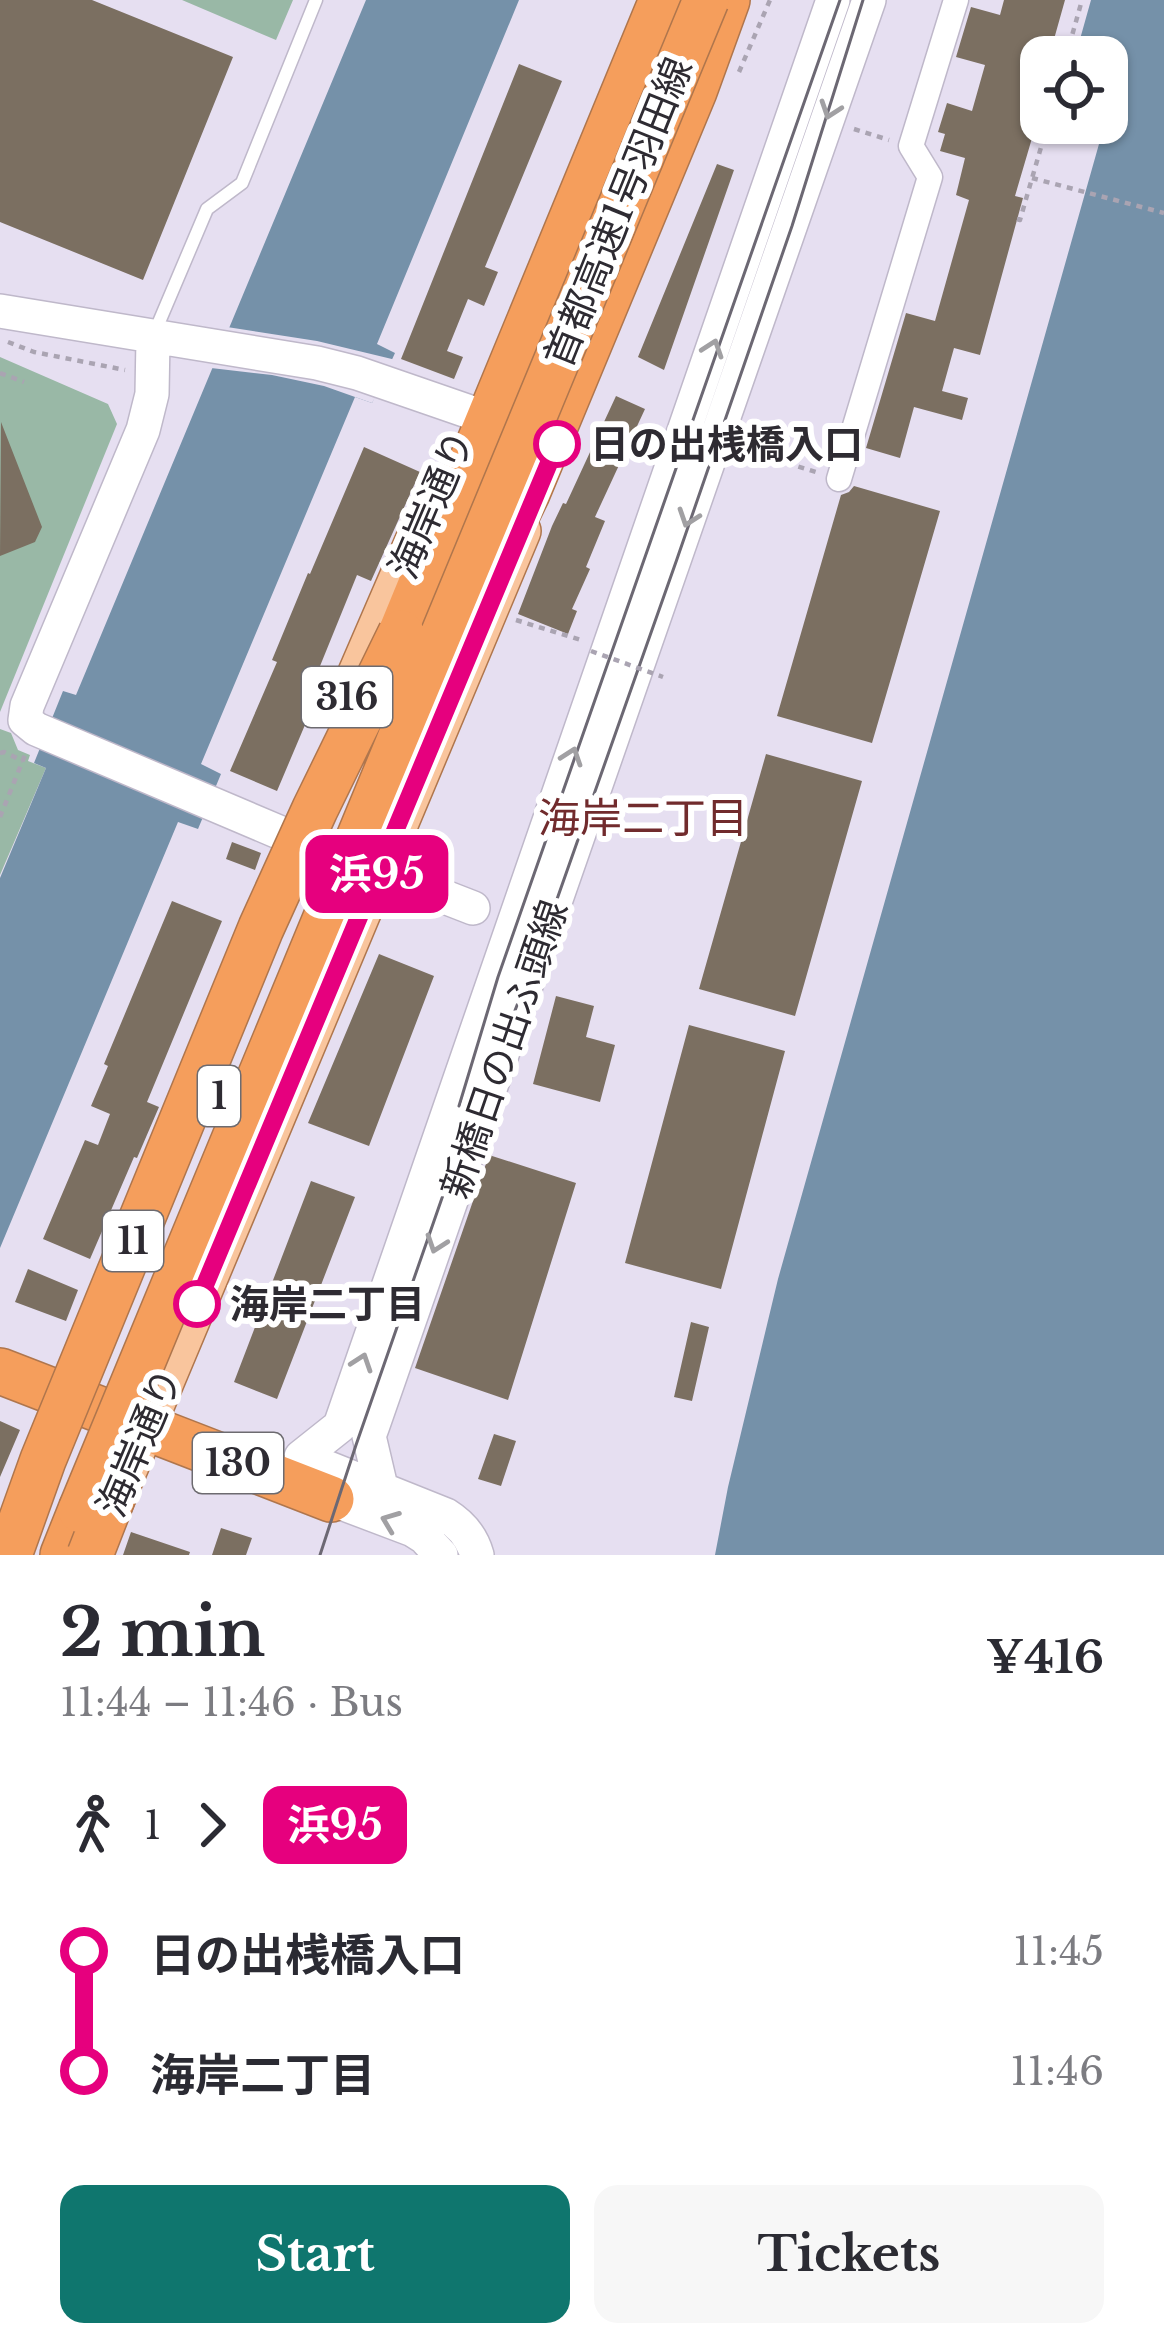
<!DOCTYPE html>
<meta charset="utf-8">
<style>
body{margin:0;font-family:"Libre Baskerville","Noto Sans JP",serif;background:#f7f7f7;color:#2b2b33;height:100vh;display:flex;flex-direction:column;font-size:45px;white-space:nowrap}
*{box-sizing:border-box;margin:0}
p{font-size:39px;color:#7c7c81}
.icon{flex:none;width:66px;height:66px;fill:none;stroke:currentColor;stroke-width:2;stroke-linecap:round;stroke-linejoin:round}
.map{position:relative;height:1555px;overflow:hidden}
.side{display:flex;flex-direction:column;background:#fff;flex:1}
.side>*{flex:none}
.badge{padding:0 24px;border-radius:18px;font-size:42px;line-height:78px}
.tools{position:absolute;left:1020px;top:36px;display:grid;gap:24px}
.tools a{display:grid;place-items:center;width:108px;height:108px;border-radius:24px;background:#fff;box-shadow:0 3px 9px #0004;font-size:60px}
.map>.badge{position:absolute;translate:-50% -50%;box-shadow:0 0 0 6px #fff}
.legs{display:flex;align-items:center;gap:18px;height:132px;padding:0 60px;font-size:39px}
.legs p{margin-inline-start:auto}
.overview{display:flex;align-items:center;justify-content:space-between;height:204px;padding:0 60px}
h1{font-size:66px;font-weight:800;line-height:90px}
.button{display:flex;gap:24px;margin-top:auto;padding:24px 60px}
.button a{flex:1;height:138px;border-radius:24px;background:#0f766e;color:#fff;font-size:48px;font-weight:800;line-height:138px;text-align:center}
.button a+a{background:#f7f7f7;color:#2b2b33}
ul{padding:0 60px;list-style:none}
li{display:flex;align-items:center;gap:42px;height:120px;font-size:45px}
li i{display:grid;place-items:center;width:18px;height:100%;margin:0 15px;background:currentColor}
li i::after{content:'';width:30px;height:30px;margin:-15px;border:9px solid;border-radius:50%;background:#fff}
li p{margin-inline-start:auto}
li:first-child i{background:linear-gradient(#0000 50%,currentColor 0)}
li:last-child i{background:linear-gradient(currentColor 50%,#0000 0)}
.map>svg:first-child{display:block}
</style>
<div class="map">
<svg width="1164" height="1555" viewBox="0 0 1164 1555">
<rect width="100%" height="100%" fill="#e6dff1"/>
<!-- green -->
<path fill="#99b8a6" d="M182 0H293L276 40Z
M0 357 108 404 117 424 0 712Z
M0 729 11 733 18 750 30 755 28 761 46 768 0 875Z"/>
<!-- water -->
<path fill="#7591a9" d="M366 0H519L377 344 395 353 372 403 355 397 201 764 221 774 198 829 178 822 0 1248V878L46 768 34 763 63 691 76 695Z
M1091 0H1164V1555H715L728 1487 778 1279 1099 144 1055 131 1057 123H1107V57H1075Z"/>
<!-- pier -->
<path fill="#e6dff1" d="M227 327 317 341 396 360 372 403 324 386 272 375 211 368Z"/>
<!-- building -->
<path fill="#7b6f61" d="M0 0H92L233 57 143 280 0 222Z
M1004 0H1065L1049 57H1041V84L1029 127 1035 128 1015 196 1023 198 980 355 954 348 942 391 968 398 962 420 914 407 900 458 866 448 906 313 935 321 969 200 956 195 965 158 940 151 945 134 938 132 947 103 972 111 985 65 956 57 971 7 1000 15Z
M519 64 562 81 485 267 498 272 484 306 468 299 447 351 463 357 454 379 401 359Z
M717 164 734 170 664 370 638 357Z
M616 396 645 409 595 517 605 521 586 567 590 569 572 609 577 611 568 634 518 614 552 526 563 503 566 504Z
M1 422 42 527 35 542 0 556Z
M364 447 420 472 371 581 357 575 305 703 313 706 277 791 230 771 277 662 272 660 308 573 310 574Z
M854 486 940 511 872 743 777 716 841 495 849 492Z
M766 754 862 781 795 1016 699 989Z
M232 842 261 853 255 870 226 859Z
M172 901 222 921 147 1102 159 1107 137 1158 134 1157 90 1259 43 1239 85 1140 98 1145 110 1114 91 1106 108 1066 104 1064Z
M379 954 434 976 369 1146 308 1123Z
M556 996 594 1006 586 1037 615 1045 600 1102 533 1084Z
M689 1025 785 1051 721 1289 625 1263Z
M489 1155 576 1183 508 1400 415 1368Z
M311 1181 355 1197 277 1399 234 1382Z
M28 1269 78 1290 66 1321 15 1302Z
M691 1322 709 1327 692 1401 674 1397Z
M0 1421 20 1430 0 1477Z
M494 1434 516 1441 501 1486 478 1479Z
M221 1528 252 1538 246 1555H212Z
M131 1532 190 1552 189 1555H123Z"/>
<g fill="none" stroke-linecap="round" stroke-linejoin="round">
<!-- lane casing -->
<g stroke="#bfb8ca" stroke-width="15">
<path id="lane" d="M154 334 207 209 242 183 316 0"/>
</g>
<!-- street casing -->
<g stroke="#bfb8ca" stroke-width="27">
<path id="street" d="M839 479 930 177 911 146 956 0"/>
</g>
<!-- secondary casing -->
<g stroke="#bfb8ca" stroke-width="36">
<path id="secondary" d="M0 311 317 363 357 373 470 412
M153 338 152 394 143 430 27 706 25 720 36 729 288 836 473 908
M301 1457 340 1426 833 0
M301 1457 446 1515C462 1525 472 1537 477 1555
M381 1487 369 1436 373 1425 869 0
M331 1499 413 1530 424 1537 441 1555"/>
</g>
<!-- primary casing -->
<g stroke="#af764d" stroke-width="42">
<path id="primary" d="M348 696 434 497
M110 1511 521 531"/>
</g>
<!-- highway casing -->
<g stroke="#af764d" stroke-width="48">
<path id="highway" d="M496 557 527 493 694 91 727 0
M401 633 662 0
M0 1371 331 1499
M63 1555 81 1510"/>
</g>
<!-- path -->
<path stroke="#aaa4b2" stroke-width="4.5" stroke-dasharray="6 6" stroke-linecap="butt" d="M1066 57 1082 0
M739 72 770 0
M854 129 889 140
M1032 178 1164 213
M1017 219 1020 220 1048 123
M8 342 34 352 125 370
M0 373 24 382
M741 449 816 472
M516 620 584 641
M0 753 4 752 23 761
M0 817 25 755"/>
<!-- lane -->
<use href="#lane" stroke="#fff" stroke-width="12"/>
<!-- street -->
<use href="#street" stroke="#fff" stroke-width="24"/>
<!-- secondary -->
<use href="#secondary" stroke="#fff" stroke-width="33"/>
<!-- primary -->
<use href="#primary" stroke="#f9c59d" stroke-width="39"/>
<!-- highway -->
<use href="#highway" stroke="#f59e5c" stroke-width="45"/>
<!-- tram -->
<path stroke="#6c6873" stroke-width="3" d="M459 1106 498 977 840 0
M320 1555 356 1445 442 1198 544 936 677 559 792 226 863 0"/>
<!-- highway-bridge casing -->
<g stroke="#af764d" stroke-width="48" stroke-linecap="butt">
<path id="highway-bridge" d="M81 1510 706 0
M9 1555 43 1460 261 928 315 809 401 633
M90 1555 118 1483"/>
</g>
<!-- path-bridge -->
<path stroke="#aaa4b2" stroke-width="4.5" stroke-dasharray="6 6" stroke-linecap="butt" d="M591 651 663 677"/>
<!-- highway-bridge -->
<use href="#highway-bridge" stroke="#f59e5c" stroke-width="45"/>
</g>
<!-- one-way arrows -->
<defs><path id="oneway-chevron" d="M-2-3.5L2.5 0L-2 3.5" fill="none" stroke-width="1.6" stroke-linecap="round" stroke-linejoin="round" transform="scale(3)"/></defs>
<g stroke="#a1a0a3">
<use href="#oneway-chevron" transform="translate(830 110) rotate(109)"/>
<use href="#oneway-chevron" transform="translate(713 348) rotate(-71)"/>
<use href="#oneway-chevron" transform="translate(688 518) rotate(109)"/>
<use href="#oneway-chevron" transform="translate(572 756) rotate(-71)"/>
<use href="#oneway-chevron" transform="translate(436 1244) rotate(109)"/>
<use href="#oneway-chevron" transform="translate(362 1362) rotate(-71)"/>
<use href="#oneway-chevron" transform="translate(390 1521) rotate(-159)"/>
</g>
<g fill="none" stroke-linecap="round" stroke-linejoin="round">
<!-- line-1 casing -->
<g stroke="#fff" stroke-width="27">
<path id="line-1" d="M197 1304 557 444"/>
</g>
<!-- line-1 -->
<use href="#line-1" stroke="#e6007e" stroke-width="18"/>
</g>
<!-- markers -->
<g fill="#fff" stroke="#e6007e" stroke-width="6">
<circle cx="557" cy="444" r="21"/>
<circle cx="197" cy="1304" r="21"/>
</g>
<g text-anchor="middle" stroke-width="12" stroke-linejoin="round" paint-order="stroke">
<!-- shield labels -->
<g fill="#fff" stroke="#6d6b70" stroke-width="3">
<rect x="302" y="667" width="90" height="60" rx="9"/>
<rect x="198" y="1066" width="42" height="60" rx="9"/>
<rect x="103" y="1211" width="60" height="60" rx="9"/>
<rect x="193" y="1433" width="90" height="60" rx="9"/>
</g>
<g font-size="36" font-weight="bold" fill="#2e2b32">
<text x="347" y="710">316</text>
<text x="219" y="1109">1</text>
<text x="133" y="1254">11</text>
<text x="238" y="1476">130</text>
</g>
<!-- street labels -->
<g font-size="39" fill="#2e2b32" stroke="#fff">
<text transform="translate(618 212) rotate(-68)" y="14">首都高速1号羽田線</text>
<text transform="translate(431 504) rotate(-67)" y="14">海岸通り</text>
<text transform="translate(504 1049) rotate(-71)" y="14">新橋日の出ふ頭線</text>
<text transform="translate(139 1442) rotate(-67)" y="14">海岸通り</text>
</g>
<!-- stop labels -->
<g font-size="39" font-weight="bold" fill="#2e2b32" stroke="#fff" text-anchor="start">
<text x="590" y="458">日の出桟橋入口</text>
<text x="230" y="1318">海岸二丁目</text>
</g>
<!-- neighbourhood labels -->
<g font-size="42" fill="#712b2d" stroke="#fff">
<text x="643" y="833">海岸二丁目</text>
</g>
</g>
</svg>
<div class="tools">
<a><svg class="icon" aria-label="locate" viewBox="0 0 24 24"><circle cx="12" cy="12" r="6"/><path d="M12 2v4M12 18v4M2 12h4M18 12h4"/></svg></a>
</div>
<b class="badge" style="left:377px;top:874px;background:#e6007e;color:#fff">浜95</b>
</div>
<section class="side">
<div class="overview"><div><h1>2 min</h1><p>11:44 – 11:46 · Bus</p></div><b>¥416</b></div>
<div class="legs"><svg class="icon" aria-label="walk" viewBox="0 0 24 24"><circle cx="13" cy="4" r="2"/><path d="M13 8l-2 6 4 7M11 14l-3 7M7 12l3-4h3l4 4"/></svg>1<svg class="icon" aria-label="forward" viewBox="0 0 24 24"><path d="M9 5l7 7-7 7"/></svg><b class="badge" style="background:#e6007e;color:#fff">浜95</b></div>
<ul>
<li><i style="color:#e6007e"></i><b>日の出桟橋入口</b><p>11:45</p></li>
<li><i style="color:#e6007e"></i><b>海岸二丁目</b><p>11:46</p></li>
</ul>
<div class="button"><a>Start</a><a>Tickets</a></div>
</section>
